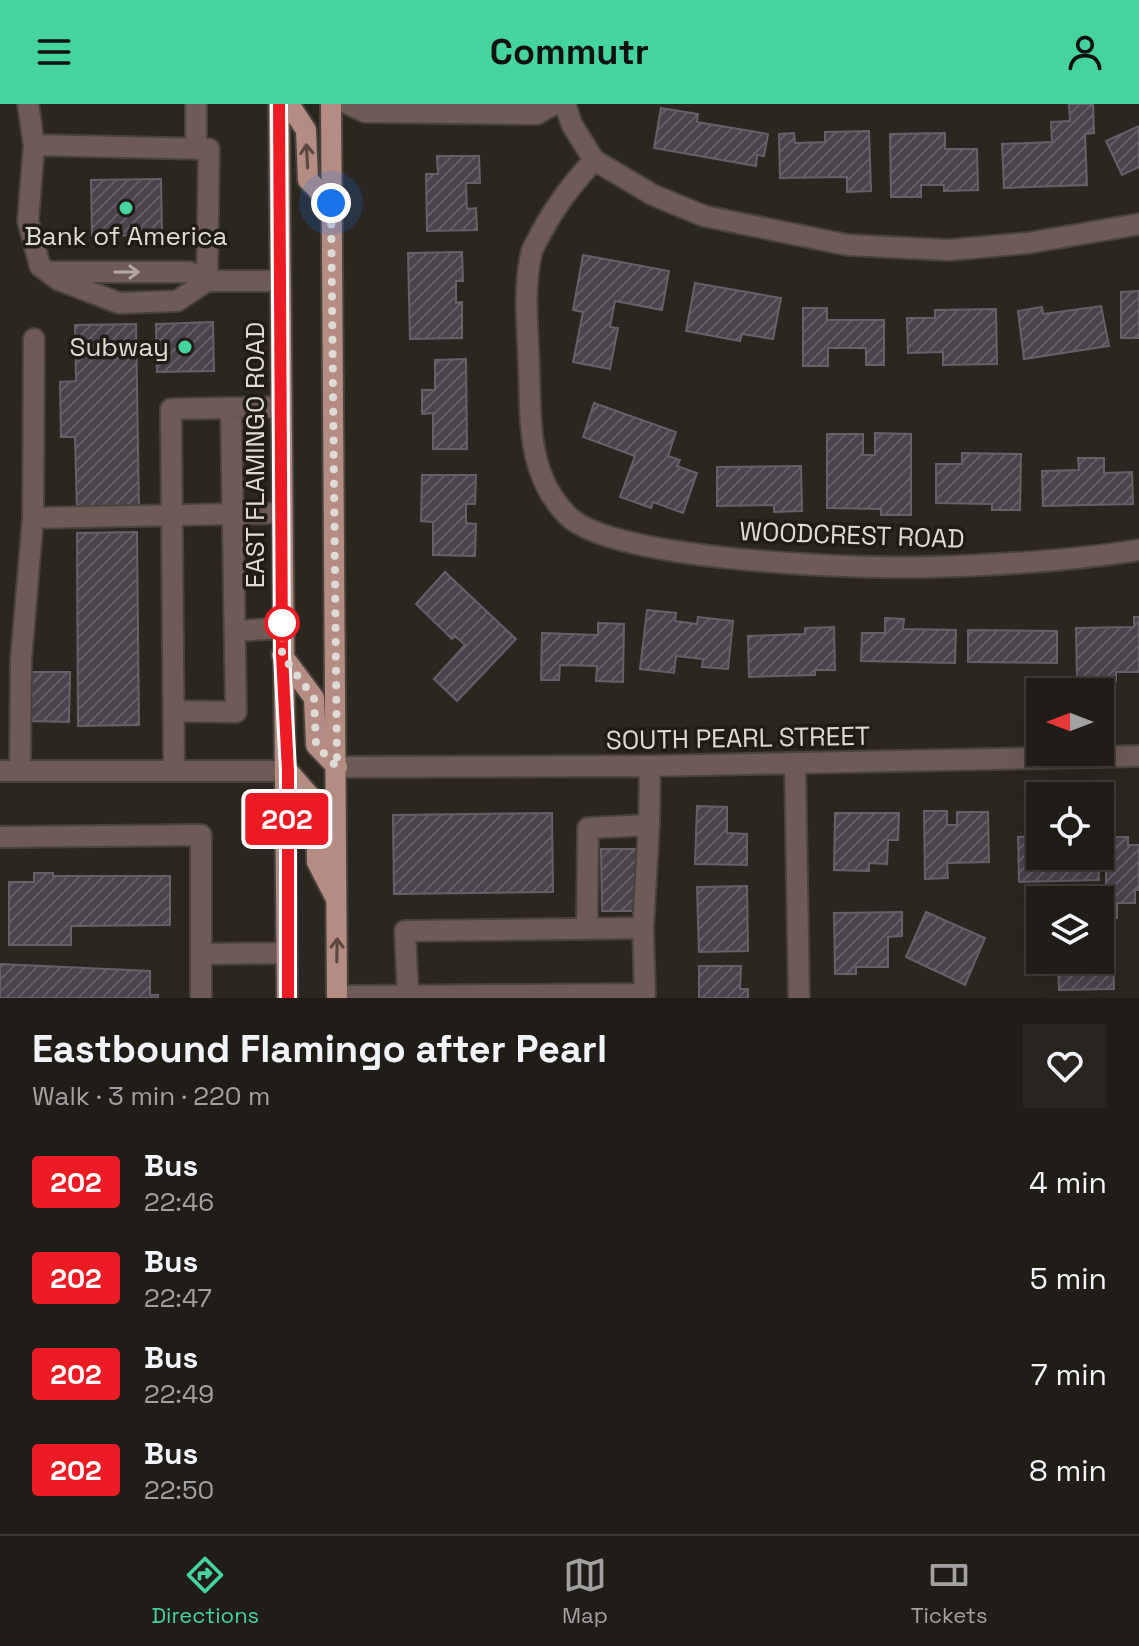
<!DOCTYPE html>
<meta charset="utf-8">
<style>
body{margin:0;font-family:"Space Grotesk",sans-serif;background:#282521;color:#f1f3f6;height:100vh;display:flex;flex-direction:column;font-size:30px;white-space:nowrap}
*{box-sizing:border-box;margin:0}
p{font-size:26px;color:#a2a1a2}
.icon{flex:none;width:44px;height:44px;fill:none;stroke:currentColor;stroke-width:2;stroke-linecap:round;stroke-linejoin:round}
.map{position:relative;height:894px;overflow:hidden}
.side{display:flex;flex-direction:column;background:#201c18;flex:1}
.side>*{flex:none}
.badge{padding:0 16px;border-radius:6px;font-size:28px;line-height:52px}
.needle{width:52px;rotate:270deg}
.fabs{position:absolute;left:1026px;top:574px;display:grid;gap:16px}
.fabs a{display:grid;place-items:center;width:88px;height:88px;border-radius:0px;background:#201c18;box-shadow:0 8px 32px #0002,0 0 0 2px #3d3a37;font-size:40px}
.you{position:absolute;width:40px;height:40px;margin:-20px;border:6px solid #fff;border-radius:50%;background:#1a73e8;box-shadow:0 0 0 12px #1a73e833}
.map>.badge{position:absolute;translate:-50% -50%;box-shadow:0 0 0 4px #fff}
.round{display:grid;place-items:center;flex:none;width:84px;height:84px;border-radius:0px;background:#282521}
.head{display:flex;align-items:center;justify-content:space-between;height:136px;padding:0 32px}
h1{font-size:38px;font-weight:700;line-height:60px}
ul{padding:0;list-style:none}
li{display:flex;align-items:center;gap:24px;height:96px;padding:0 32px}
li div{flex:1}
li b{display:block;font-size:30px}
li em{font-style:normal}
li .badge{min-width:88px;font-weight:700;text-align:center}
header{display:flex;justify-content:space-between;align-items:center;height:104px;padding:0 32px;background:#46d49e;color:#111;font-size:36px;font-weight:700}
.tab-bar{display:flex;justify-content:space-around;align-items:center;height:112px;border-top:2px solid #3d3a37;background:#201c18;font-size:22px;color:#a2a1a2}
.tab-bar a{display:grid;justify-items:center;gap:4px}
.tab-bar .active{color:#46d49e}
.map>svg:first-child{display:block}
</style>
<header><svg class="icon" aria-label="menu" viewBox="0 0 24 24"><path d="M4 6h16M4 12h16M4 18h16"/></svg>Commutr<svg class="icon" aria-label="person" viewBox="0 0 24 24"><circle cx="12" cy="8" r="4"/><path d="M4 21q1-7 8-7t8 7"/></svg></header>
<div class="map">
<svg width="1139" height="894" viewBox="0 0 1139 894">
<defs>
<pattern id="building-hatch" width="6" height="6" patternUnits="userSpaceOnUse" patternTransform="scale(2)"><rect width="6" height="6" fill="#49444c"/><path d="M-1 1l2-2M0 6l6-6M5 7l2-2" fill="none" stroke="#635e65"/></pattern>
</defs>
<rect width="100%" height="100%" fill="#2b2620"/>
<!-- building -->
<path fill="url(#building-hatch)" stroke="#656169" stroke-width="2" d="M1069 0H1093L1094 29 1085 30 1087 81 1004 84 1002 40 1052 38 1051 18 1070 17Z
M661 4 698 10 697 18 768 30 764 52 757 51 756 62 654 44Z
M1139 22V63L1122 71 1106 37Z
M869 27 871 87 847 88V73L780 74 779 30 794 29 795 39 825 38V28Z
M945 29V45H977L978 86 944 87V81H921V93H891L890 30Z
M437 52H479L480 79H466L467 105 476 104 477 126 427 127 426 70H438Z
M161 75 162 131 92 132 91 76Z
M462 148 463 177H456V199L462 198V234L410 235 408 149Z
M583 151 669 167 662 206 615 197 610 223 618 224 610 265 573 258 583 208 573 206Z
M695 179 781 194 773 235 742 230 740 237 686 227Z
M1139 187V234H1121V188Z
M1101 202 1109 242 1024 255 1018 207 1042 203 1043 210Z
M803 204H827V216H884V261H866V244H828V262H803Z
M996 205 997 260 943 261V248L908 249 907 214H935V206Z
M213 218 214 267 157 268 156 220Z
M136 220 139 406 77 407 75 333H61L60 278 76 277 75 221Z
M466 255 467 345H433V309L422 310V286H435V256Z
M594 299 676 328 668 352 680 356 677 362 697 369 683 409 653 398 651 404 620 393 635 352 583 333Z
M875 329 911 330V411H881V405L827 404V330H863V351H875Z
M962 349 1021 350 1020 406H992V400L936 399V360H962Z
M1078 354H1104V369L1132 368 1133 400 1043 402 1042 367 1079 366Z
M801 362 802 407 774 408V401L717 402V363Z
M422 371H476L475 400H466V419L476 420 475 452 433 451V418L421 417Z
M137 428 139 621 78 622 77 429Z
M445 468 516 535 457 597 434 575 465 541 455 532 452 535 416 500Z
M647 506 676 509 675 517 697 520 698 513 733 517 728 565 702 563 703 555 676 552 674 569 640 565Z
M1134 513H1139V568H1116V577H1077L1076 524 1134 523Z
M885 514 904 515 903 525 956 526 955 559 861 557 862 529H885Z
M598 519 624 520 623 578 596 577 597 562 560 561 559 576H541L542 529 598 531Z
M834 523 835 566H815V571L749 573 748 532 805 530V524Z
M968 526 1057 527V559L968 558Z
M28 568H70L69 618 27 617Z
M697 702 727 703V729L747 730V761L695 760Z
M924 707H947V721H957V708H988L989 758 947 759 948 774 925 775Z
M552 709 553 788 394 790 393 711Z
M835 709H899L898 736H888L887 760 869 759V767L834 766Z
M1040 732V752H1098L1099 776 1019 778 1018 733Z
M1106 733H1128V741H1139V786H1135V799H1117V814H1106Z
M601 745H637V807H602Z
M34 769H53V772H170V821L71 822V841H9V778H34Z
M747 782 748 847 699 848 697 783Z
M902 808V832L888 833V863H856V870H835L834 809Z
M926 808 985 834 965 881 906 853Z
M1113 836 1114 885 1059 886 1058 856H1100V837Z
M0 860 150 867V891H158V894H0Z
M699 862H741L740 885H748V894H699Z"/>
<g fill="none" stroke-linecap="round" stroke-linejoin="round">
<!-- minor casing -->
<g stroke="#48433d" stroke-width="24">
<path id="minor" d="M28 0 34 41 28 117 40 162 59 176 119 199 177 197 207 177H280
M196 0V45
M348 0 365 8 537 10 554 0
M565 0 572 21 594 56 653 91 704 112 848 141 949 146 1028 139 1139 120
M34 41 209 45 207 177 189 168H49
M594 56C571 82 558 98 541 129 538 136 532 143 531 151 523 187 528 228 529 265 531 318 527 371 568 412 613 457 860 465 928 463 999 461 1070 457 1139 446
M33 414 282 409
M236 527 282 524
M174 607 236 608 231 304
M795 659 799 894
M337 663 650 662 1139 652
M0 667H288
M20 667 21 556 33 414 34 235
M174 667 171 305 281 303
M0 733 201 731V894
M643 824 649 721
M587 825 588 724 649 721 650 662
M202 850 287 849
M337 892 645 890 643 824 405 827 408 891"/>
</g>
<!-- major casing -->
<g stroke="#48433d" stroke-width="24">
<path id="major" d="M279 0C281 298 285 596 287 894
M289 0 306 26 308 76 331 99
M331 0 337 894
M282 551 314 594 316 641 337 663
M288 667 316 699 317 758 336 795"/>
</g>
<!-- minor -->
<use href="#minor" stroke="#6e5a56" stroke-width="20"/>
<!-- major -->
<use href="#major" stroke="#b58c84" stroke-width="20"/>
</g>
<!-- one-way arrows -->
<defs><path id="oneway-shaft" d="M-6 0H5M1.5-3L5.5 0L1.5 3" fill="none" stroke-width="1.6" stroke-linecap="round" stroke-linejoin="round" transform="scale(2)"/></defs>
<g stroke="#5c4942">
<use href="#oneway-shaft" transform="translate(307 52) rotate(-93)"/>
<use href="#oneway-shaft" transform="translate(337 846) rotate(-89)"/>
</g>
<use stroke="#b1a7a3" href="#oneway-shaft" transform="translate(127 168)"/>
<g fill="none" stroke-linecap="round" stroke-linejoin="round">
<!-- line casing -->
<g stroke="#fff" stroke-width="18">
<path id="line" d="M279 0 282 551 288 667V894"/>
</g>
<!-- line -->
<use href="#line" stroke="#ed1c24" stroke-width="12"/>
<!-- walk -->
<path stroke="#dedbd6" stroke-width="8" stroke-dasharray="0 14.4" d="M282 519V551L314 594 316 641 337 663 331 99"/>
</g>
<!-- markers -->
<g fill="#46d49e" stroke="#211d16" stroke-width="3">
<circle cx="126" cy="104" r="8"/>
<circle cx="185" cy="243" r="8"/>
</g>
<circle fill="#fff" stroke="#ed1c24" stroke-width="4" cx="282" cy="519" r="16"/>
<g text-anchor="middle" stroke-width="7" stroke-linejoin="round" paint-order="stroke">
<!-- poi labels -->
<g font-size="26" fill="#dedbd6" stroke="#211d16">
<text x="126" y="141">Bank of America</text>
<text x="169" y="252" text-anchor="end">Subway</text>
</g>
<!-- street labels -->
<g font-size="26" fill="#dedbd6" stroke="#211d16">
<text transform="translate(255 351) rotate(-90)" y="9">EAST FLAMINGO ROAD</text>
<text transform="translate(852 431) rotate(2)" y="9">WOODCREST ROAD</text>
<text transform="translate(738 634) rotate(-1)" y="9">SOUTH PEARL STREET</text>
</g>
</g>
</svg>
<div class="fabs">
<a><svg class="needle" viewBox="-14 -14 28 28"><path d="M0-13l5 13h-10z" fill="#e53935"/><path d="M0 13l5-13h-10z" fill="#a2a1a2"/></svg></a>
<a><svg class="icon" aria-label="locate" viewBox="0 0 24 24"><circle cx="12" cy="12" r="6"/><path d="M12 2v4M12 18v4M2 12h4M18 12h4"/></svg></a>
<a><svg class="icon" aria-label="layers" viewBox="0 0 24 24"><path d="M12 4l9 5-9 5-9-5zM3 14l9 5 9-5"/></svg></a>
</div>
<div class="you" style="left:331px;top:99px"></div>
<b class="badge" style="left:287px;top:715px;background:#ed1c24;color:#fff">202</b>
</div>
<section class="side">
<div class="head"><div><h1>Eastbound Flamingo after Pearl</h1><p>Walk · 3 min · 220 m</p></div><a class="round"><svg class="icon" aria-label="heart" viewBox="0 0 24 24"><path d="M12 20l-8-8c-3-5 5-10 8-4 3-6 11-1 8 4z"/></svg></a></div>
<ul>
<li><span class="badge" style="background:#ed1c24;color:#fff">202</span><div><b>Bus</b><p>22:46</p></div><em>4 min</em></li>
<li><span class="badge" style="background:#ed1c24;color:#fff">202</span><div><b>Bus</b><p>22:47</p></div><em>5 min</em></li>
<li><span class="badge" style="background:#ed1c24;color:#fff">202</span><div><b>Bus</b><p>22:49</p></div><em>7 min</em></li>
<li><span class="badge" style="background:#ed1c24;color:#fff">202</span><div><b>Bus</b><p>22:50</p></div><em>8 min</em></li>
</ul>
</section>
<nav class="tab-bar">
<a class="active"><svg class="icon" aria-label="directions" viewBox="0 0 24 24"><path d="M12 3l9 9-9 9-9-9zM9 14v-3h6M13 9l2 2-2 2"/></svg>Directions</a>
<a><svg class="icon" aria-label="map" viewBox="0 0 24 24"><path d="M3 6l6-2 6 2 6-2v14l-6 2-6-2-6 2zM9 4v14M15 6v14"/></svg>Map</a>
<a><svg class="icon" aria-label="tickets" viewBox="0 0 24 24"><path d="M3 7h18v10H3zM15 7v10"/></svg>Tickets</a>
</nav>
